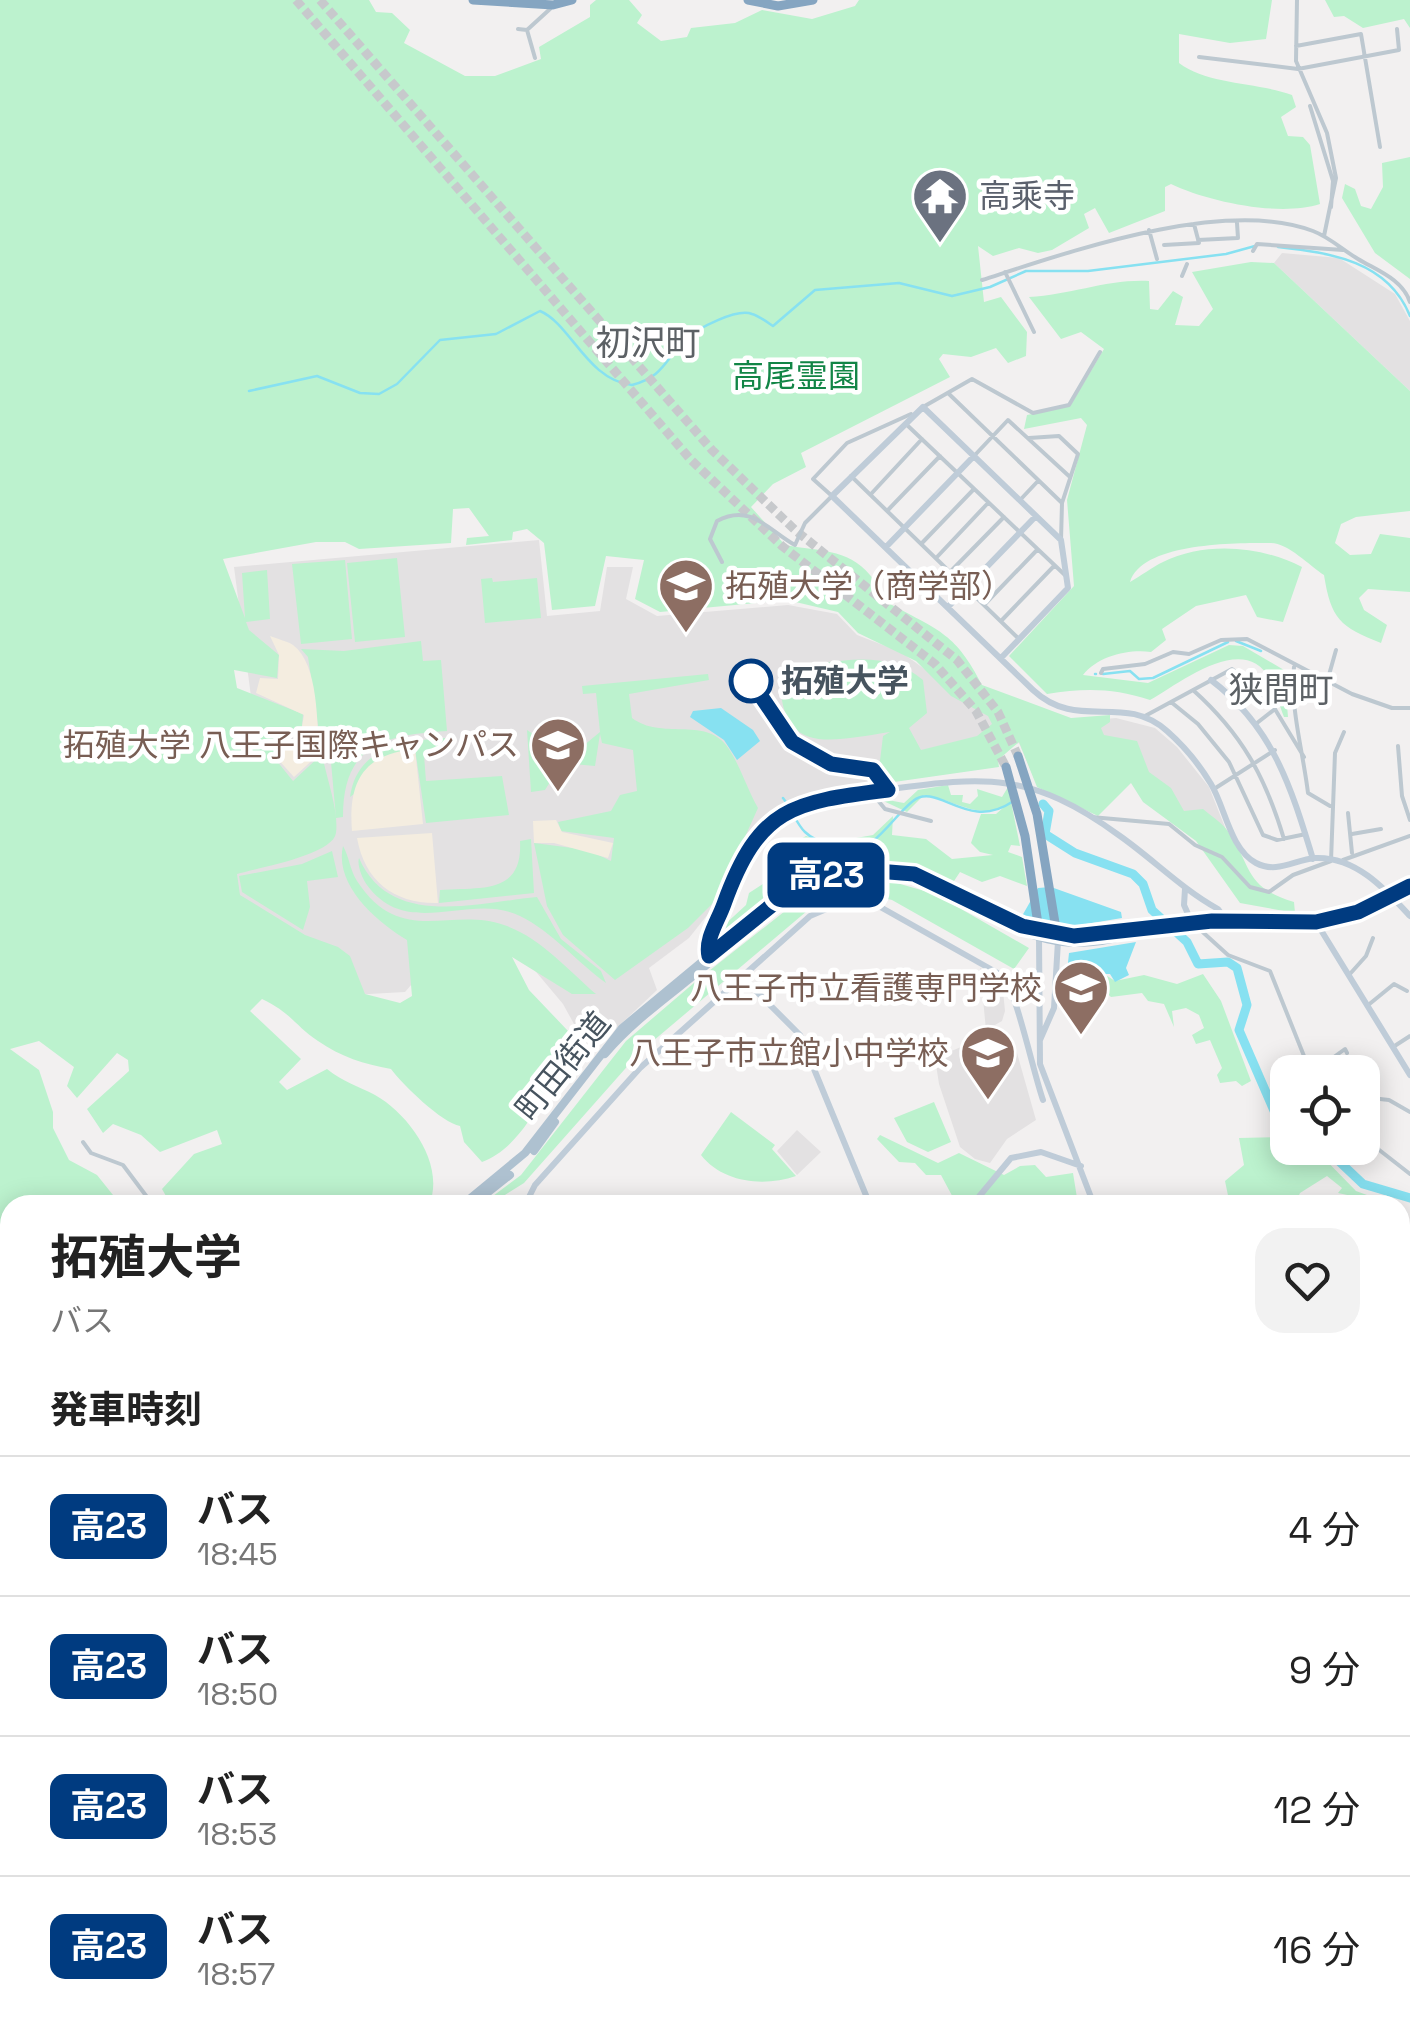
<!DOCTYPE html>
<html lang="ja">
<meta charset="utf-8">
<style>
body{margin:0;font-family:"Space Grotesk","Noto Sans JP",sans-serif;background:#f2f2f2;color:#222;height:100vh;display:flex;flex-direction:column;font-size:38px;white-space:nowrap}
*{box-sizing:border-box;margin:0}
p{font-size:32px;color:#767676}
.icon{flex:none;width:55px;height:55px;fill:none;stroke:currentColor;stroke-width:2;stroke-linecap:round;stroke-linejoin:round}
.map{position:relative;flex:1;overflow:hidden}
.panel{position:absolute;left:0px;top:1195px;width:1410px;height:842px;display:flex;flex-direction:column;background:#fff;border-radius:30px 30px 0 0;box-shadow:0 5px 25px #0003}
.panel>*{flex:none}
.badge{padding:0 20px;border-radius:15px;font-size:35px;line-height:65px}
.controls{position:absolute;left:1270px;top:1055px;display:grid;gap:20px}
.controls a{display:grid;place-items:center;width:110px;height:110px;border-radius:20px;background:#fff;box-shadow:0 5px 25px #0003;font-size:50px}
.map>.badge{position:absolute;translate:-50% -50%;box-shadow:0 0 0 5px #fff}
h2{padding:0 50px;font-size:38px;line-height:90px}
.round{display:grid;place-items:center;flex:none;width:105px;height:105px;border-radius:30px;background:#f2f2f2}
.headline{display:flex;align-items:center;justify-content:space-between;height:170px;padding:0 50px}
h1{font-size:48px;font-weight:700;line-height:75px}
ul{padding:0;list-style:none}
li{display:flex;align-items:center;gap:30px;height:140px;padding:0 50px;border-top:2px solid #e0e0e0}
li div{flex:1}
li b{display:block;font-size:38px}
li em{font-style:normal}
li .badge{min-width:110px;font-weight:700;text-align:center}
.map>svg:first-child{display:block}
</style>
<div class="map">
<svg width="1410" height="2036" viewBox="0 0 1410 2036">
<rect width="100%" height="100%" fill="#f2f0f0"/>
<!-- education -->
<path fill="#e3e1e2" d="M1282 253 1339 258 1395 294 1410 321V391L1274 263Z
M539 540 547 616 600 611 607 567H633L626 599 657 616 788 605 837 614 857 635 901 652 941 681 1071 722 1116 718 1155 728 1177 747 1209 787 1236 855 1132 778H1034L1019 743 970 769 817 792 775 808 761 822 720 899 689 938 649 968 657 990 603 1041 596 1035 585 1044 563 1004 516 948 442 949 405 992 351 995 227 896 263 788 234 567Z
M980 968 1002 981 1005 1011 1002 1021 986 1030Z
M1001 1030 1013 1039 1036 1120 1007 1139 990 1163 975 1159 960 1147 939 1084 935 1058Z
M797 1130 821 1152 797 1175 777 1151Z
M10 1870V2028H220L226 2036H4L0 2019V1877Z"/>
<!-- green -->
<path fill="#bcf2ce" d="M0 0H369L376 12 392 13 410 30 404 43 465 76H495L541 59 539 47 590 17V5L596 0H629L642 15 637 23 661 41 687 37 691 28 735 23 762 10 812 19 855 6 859 0H1272L1266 39 1230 43 1179 34V63C1208 85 1257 82 1292 95L1296 107 1281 117 1288 136 1303 137 1310 145 1320 204C1280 217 1209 202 1171 184L1165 187V211L1109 233 1095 208 1084 214 1089 228 1052 250 1038 253 1019 248 993 256 978 246 984 302 1001 297 1027 332 1026 356 1008 363 996 348 971 357 943 354 939 359 950 377 801 453 806 467 773 484 751 507 785 545C816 551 848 548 870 575 878 584 881 599 892 605 940 631 956 634 982 685L1071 718 1110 715V722L1101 728 1104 735 1137 741 1149 772 1171 788 1184 811 1203 809C1210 815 1221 822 1227 830 1253 866 1243 887 1294 902L1295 913 1240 903 1196 841 1143 802 1131 783 1098 816 1037 787 1019 742 998 760 999 767 894 782 879 769 883 736 890 732C825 742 778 756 780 670 829 664 883 645 923 680L927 713 909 728 921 750 977 736 992 724 988 716 951 696 916 661 858 633 838 612 787 600 660 612 635 599 644 560 606 556 595 606 552 610 544 543 527 529 513 532 512 540 466 545 467 538 489 536 469 508 453 509 451 543 359 549 345 542H316L223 559 245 618 242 573 267 570 270 619 246 622 249 630 279 655 277 678 234 670 237 688 303 714 302 728 272 755 293 781 322 754C326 777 339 810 336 833 333 855 257 868 237 874L240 895 305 935 338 947 350 956 365 994 400 1003 412 996 407 940C377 922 334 885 343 846 349 856 350 870 357 881 401 948 449 906 504 925 540 937 568 970 596 994H572L512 957 529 990 569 1032C556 1075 527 1146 482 1162L464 1142 460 1126C442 1123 403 1085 391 1069 364 1064 341 1057 318 1041 294 1025 293 1014 262 999L250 1011 301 1059 279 1082 287 1090 327 1069C343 1082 358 1086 375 1095 409 1114 446 1165 429 1205H171L162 1189 194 1154 222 1144 217 1130 160 1152 141 1135 113 1124 103 1133 87 1109 129 1071 128 1060 117 1053 77 1098 67 1086 74 1067 39 1041 10 1049 39 1070 53 1112V1128L69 1160 97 1175 121 1205H10V1492L0 1480Z
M1325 0H1410V28L1404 19 1363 28 1344 16 1334 17Z
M1410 157V279L1375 253 1342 198 1345 184 1355 189 1361 206 1371 209 1383 187 1382 163Z
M1251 262 1274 263 1410 391V511L1356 517 1341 524 1335 543 1350 555 1371 554 1380 534 1410 538V592L1368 589 1359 598 1364 610 1387 625 1381 643C1340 627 1331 619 1324 575 1310 566 1288 543 1271 543 1237 543 1142 542 1130 582 1141 576 1152 567 1163 562 1205 541 1262 546 1302 567L1283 622 1257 617 1246 595 1196 606 1162 629 1166 640 1151 652C1128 649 1098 656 1083 675L1148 683 1229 645 1243 646 1284 670 1288 717H1284C1279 705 1276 690 1270 679 1244 631 1180 683 1150 700 1113 688 1085 688 1047 694L1009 656 1074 586 1067 500 1087 425 1081 418 1024 429 1027 415 1070 406 1104 349 1081 332 1061 339 1029 297C1071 295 1107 279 1149 281L1150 309 1158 310 1173 291 1183 297 1175 325 1199 326 1213 309 1192 272Z
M397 558 405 637 355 642 347 563Z
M345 560 352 639 301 644 292 564Z
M492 578 493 582 537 578 541 618 485 623 481 579Z
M421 641 423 661 441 660 447 731C383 735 343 745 343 817L336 818 331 762 321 746 308 657 301 649 344 651Z
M708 674 709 680 629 694 632 718C661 740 704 717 726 745 739 762 747 789 758 808L717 899 688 928 615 980 563 935 547 906 534 843 588 850 611 861 614 838 561 831 558 822 611 811 620 795 637 791 633 750 602 743 600 734 595 766 562 763 545 790 531 792 527 730 542 740 583 746 600 732 596 693 583 694 582 686Z
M448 738 450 749 424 755 426 781 502 776 509 815 426 823 415 749 350 797C357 746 406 740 448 738Z
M948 785 951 795H963L962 802 970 804 978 796 977 789 1002 797 1008 787 1020 846 1011 845 1008 852 1022 857 1027 886 1000 876 982 882 960 872 952 884C849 836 792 876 714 944L721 928 746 905 749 893 769 880 790 845 806 836 828 843 873 835 893 816 892 835 926 839 952 859 993 855 980 852 971 843 981 814H996L1004 807C978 820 950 798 924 795L907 812 877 798 904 803 918 790Z
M531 839 534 893 439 903 440 890C481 887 523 895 520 841Z
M332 851 338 877 307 881 310 907 303 930 242 892 239 876 302 864Z
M359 858C390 929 475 903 537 897L561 939 601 971 606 983C577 962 551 931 520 916 470 891 408 941 367 885 361 876 357 864 359 858Z
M876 877 935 894 1029 948 1014 969 892 900 866 894 807 911 640 1052 524 1183 489 1205H481L521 1175 626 1041 695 982 804 896Z
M1086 962 1115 981 1144 975 1177 984 1203 974 1221 1001 1251 1081 1242 1086 1236 1081 1220 1083 1217 1075 1222 1068 1210 1040 1196 1044 1192 1035 1204 1028 1199 1015 1186 1008 1172 1011 1174 1027 1164 1004 1148 1001 1142 993 1111 997 1099 986H1077L1067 972Z
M934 1102 951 1142 928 1152 907 1142 894 1118Z
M731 1112 775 1145 772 1149 796 1176C764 1187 723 1183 701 1155Z
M880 1135 938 1163 959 1153 1004 1175 1020 1166 1035 1165 1046 1177 1073 1173 1078 1204 957 1205 941 1175H926L915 1163 899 1162 877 1139Z
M1287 1137 1288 1148 1315 1149 1356 1191 1394 1205 1338 1193 1342 1188 1327 1176 1300 1193 1295 1205H1230L1225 1181 1244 1165 1239 1138Z
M158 2028H398L382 2036H164Z
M887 2028H1051L1061 2036H888Z"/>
<!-- sand -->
<path fill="#f4ede0" d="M270 636C277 639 287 641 293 645 319 664 317 725 319 754L294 777 275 756 301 732 304 715 256 693 260 678 278 679 279 655Z
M415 749 423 824 352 831C348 782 363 754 415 749Z
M556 820 562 832 613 843 608 858 554 843H534L533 821Z
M432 833 438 903C395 904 365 882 357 838Z"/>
<!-- water -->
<path fill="#87e1f1" d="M721 708 753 730 760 741 737 760 724 740 690 717 693 711Z
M1051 887 1121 912 1122 918 1074 926 1022 916 1038 888Z
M1136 942 1126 968 1129 975 1115 982 1110 974H1092L1086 962 1067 972 1069 953Z"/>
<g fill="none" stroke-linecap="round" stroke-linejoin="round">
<!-- stream -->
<path stroke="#87e1f1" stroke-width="2.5" d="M1278 247C1331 253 1388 261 1410 316
M249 391 317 376 360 393 379 394 397 384 440 340 496 334 540 311C571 324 587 380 632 385 664 377 665 359 686 339 698 328 737 308 752 314 759 316 767 322 773 326L815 290 899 283 952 296 990 287 1026 271H1088L1226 254 1255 246
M1236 641 1261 651
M1095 674H1096
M1103 674 1130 671 1139 679 1153 678 1228 642
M783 798C791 808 797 825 805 832 825 851 848 840 873 841 888 829 899 812 913 801 937 781 967 832 1012 802
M1400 1664H1410
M847 2028 852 2036"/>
<!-- river -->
<path stroke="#87e1f1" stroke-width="9" d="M1043 804 1049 811 1045 834 1075 853 1133 874 1143 884 1152 910 1187 942 1198 964 1228 962 1237 968 1247 1005 1239 1030 1275 1113 1288 1128
M1325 1148 1363 1184 1410 1198"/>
<!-- highway-tunnel -->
<path stroke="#c7c9cc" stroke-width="9" stroke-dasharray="9 4.5" stroke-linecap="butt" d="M296 0 691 460 782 546 935 664 976 711 1006 767
M320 0 712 450 795 530 957 660 998 712 1018 756"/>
<!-- street -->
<path stroke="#bdc8d0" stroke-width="4" d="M1297 0 1296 61 1327 133 1336 178 1324 236
M518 29 527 30 550 9
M527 30 535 58
M1296 46 1361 34 1380 147
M1199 57 1298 69 1399 50 1397 29
M1310 106 1333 181 1331 207
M1149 230 1157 259
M1198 240 1238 238 1237 223
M1164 245 1199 243 1194 224
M1253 251 1257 244 1343 250
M1005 272 1034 332
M1182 276 1187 264
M982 280C1069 252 1224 197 1313 231 1329 237 1343 250 1358 259 1378 271 1402 279 1410 302
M949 394 1062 503
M923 407 972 379 1033 413 1069 405 1100 352
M907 425 1067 577
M1029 438 1059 436 1078 454 1062 503 1061 540
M974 456 1008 420 1070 477
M851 476 1019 639
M871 494 922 439
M1021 499 1038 481
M888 510 940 456
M922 543 974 489
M937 557 988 503
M722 562 710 539 717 521C751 503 768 530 795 545L805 523 832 496 813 479 847 443 911 414
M951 571 1004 517
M985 604 1037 550
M1002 620 1054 566
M1294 667C1290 709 1303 751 1308 793L1330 806
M1101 673 1103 669 1145 664 1173 652 1189 654 1221 640 1247 639 1352 694 1392 708H1410
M1327 682 1336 650
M1193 690C1242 734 1265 776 1284 839
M1171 702 1198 724 1229 762 1263 835 1277 840 1306 834
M1145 716 1232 669 1270 701 1304 757
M1257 723 1275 709
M1398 746 1402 796 1410 820
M1214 789 1275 750
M871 792 885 809 931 821
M1348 813 1352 853
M1091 817 1169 824 1195 845 1222 857 1250 887 1269 892 1293 875 1331 861 1335 753 1344 732
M1352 834 1381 829
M1343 860 1410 836
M1196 926 1228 955 1270 971 1304 1056 1324 1072
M1349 975 1366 956 1373 938
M1367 1006 1394 984 1407 991
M1393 1047 1410 1036
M1320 1067 1345 1049 1347 1053
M1362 1097 1389 1100 1410 1112
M1362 1130 1378 1149 1410 1174
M83 1142 91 1153 123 1165 153 1205
M1400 1296 1410 1313
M0 1512 10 1509
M1400 1659 1410 1660
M1400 1847 1403 1861
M1400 1862 1410 1860
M1072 2028 1082 2036
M1241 2028 1243 2036
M1169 2036 1171 2028"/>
<!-- secondary -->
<path stroke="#bfccd8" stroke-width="6" d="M886 547 974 456
M948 607 1036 516
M1001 658 1068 588 1061 540 923 407 832 496 1033 690C1078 732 1123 692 1167 731 1184 746 1199 764 1211 784 1225 807 1230 849 1256 863 1277 874 1294 860 1315 858 1356 856 1386 890 1410 916
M1211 680C1273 727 1291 787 1313 859
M1185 889 1184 905 1192 923
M1316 922 1410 1075
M1039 937 1040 1064 1094 1205
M710 960C702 929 733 883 748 855 778 802 811 799 868 792 978 778 1024 766 1120 836 1154 860 1182 889 1218 909L1226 920
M743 978 800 1035 870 1205
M1040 1040 1054 1008 1058 941
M525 1205 535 1185 640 1068 810 916 843 902 875 904 1003 976C1016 990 1034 1075 1043 1100
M972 1205 1011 1158 1041 1152 1081 1166
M1400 1778 1410 1791
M1400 1880 1410 1878
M0 2024 10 2021
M54 2028 55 2036
M641 2028 646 2036
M672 2028 677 2036
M678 2028 682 2036
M742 2028 768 2032 794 2028
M861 2028 876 2036
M0 2029 10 2027
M527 2036 538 2028"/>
<!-- primary -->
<path stroke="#aec1d0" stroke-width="8" d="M605 1054C633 1021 669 996 702 969 766 915 831 850 922 883 1000 911 1036 963 1128 935
M534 1151 555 1122
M462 1205 525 1153 622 1028 775 901 821 876 862 868 914 874 1022 926 1074 936 1213 921 1326 920 1358 912 1410 886
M472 1205 510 1175
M0 1586 10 1582"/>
<!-- highway -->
<path stroke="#85a5c1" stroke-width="9" d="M473 0 553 5 572 0
M748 0 778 6 813 0
M1018 756 1037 814 1057 935
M1006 767 1025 836 1039 931"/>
</g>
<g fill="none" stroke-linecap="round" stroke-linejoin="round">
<!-- line casing -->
<g stroke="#fff" stroke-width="22">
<path id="line" d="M750 680 792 742 831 764 873 770 888 790C792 802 759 807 724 904 718 921 705 939 709 956L792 889 852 869 914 874 1022 926 1074 936 1212 921 1316 922 1358 912 1410 886"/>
</g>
<!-- line -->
<use href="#line" stroke="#003b80" stroke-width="15"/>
</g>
<!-- icons -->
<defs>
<g id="temple-pin" transform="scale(2.875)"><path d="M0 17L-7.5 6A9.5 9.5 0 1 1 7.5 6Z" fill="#6b7280" stroke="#fff"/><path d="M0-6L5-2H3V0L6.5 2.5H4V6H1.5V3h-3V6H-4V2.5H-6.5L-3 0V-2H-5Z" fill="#fff"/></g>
<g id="university-pin" transform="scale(2.875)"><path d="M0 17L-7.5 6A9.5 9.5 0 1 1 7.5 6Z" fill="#8d6e63" stroke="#fff"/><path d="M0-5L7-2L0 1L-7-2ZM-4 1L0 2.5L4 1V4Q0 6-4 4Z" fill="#fff"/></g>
<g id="school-pin" transform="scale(2.875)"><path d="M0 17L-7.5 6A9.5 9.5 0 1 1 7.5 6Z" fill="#8d6e63" stroke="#fff"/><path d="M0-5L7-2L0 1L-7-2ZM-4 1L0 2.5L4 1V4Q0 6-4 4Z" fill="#fff"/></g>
</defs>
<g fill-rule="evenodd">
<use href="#temple-pin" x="940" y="196"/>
<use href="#university-pin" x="686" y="586"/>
<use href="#university-pin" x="558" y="745"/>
<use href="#university-pin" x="1081" y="988"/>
<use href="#school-pin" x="988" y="1053"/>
</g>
<!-- markers -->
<circle fill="#fff" stroke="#003b80" stroke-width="5" cx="751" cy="681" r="20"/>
<g text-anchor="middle" stroke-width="9" stroke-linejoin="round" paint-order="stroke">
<!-- worship labels -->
<g font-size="32" fill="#5b616d" stroke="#fff" text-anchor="start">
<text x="979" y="207">高乘寺</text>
</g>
<!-- park labels -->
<g font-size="32" fill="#128546" stroke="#fff">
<text x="796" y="387">高尾霊園</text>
</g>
<!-- education labels -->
<g font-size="32" fill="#785e54" stroke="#fff" text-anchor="end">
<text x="725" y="597" text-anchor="start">拓殖大学（商学部）</text>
<text x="519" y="756">拓殖大学 八王子国際キャンパス</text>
<text x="1042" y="999">八王子市立看護専門学校</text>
<text x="949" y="1064">八王子市立館小中学校</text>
</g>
<!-- stop labels -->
<g font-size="32" font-weight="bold" fill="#47545f" stroke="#fff" text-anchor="start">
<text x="781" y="692">拓殖大学</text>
</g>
<!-- street labels -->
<g font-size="32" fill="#47545f" stroke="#fff">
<text transform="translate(563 1066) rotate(-51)" y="11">町田街道</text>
</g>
<!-- neighbourhood labels -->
<g font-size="35" fill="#5c6165" stroke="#fff">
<text x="648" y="355">初沢町</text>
<text x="1281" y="702">狭間町</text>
</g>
</g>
</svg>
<div class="controls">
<a><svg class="icon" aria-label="locate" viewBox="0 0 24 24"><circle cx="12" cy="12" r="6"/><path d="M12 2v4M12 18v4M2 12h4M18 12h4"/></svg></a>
</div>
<b class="badge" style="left:826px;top:875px;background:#003b80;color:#fff">高23</b>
<section class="panel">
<div class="headline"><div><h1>拓殖大学</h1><p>バス</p></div><a class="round"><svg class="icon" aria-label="heart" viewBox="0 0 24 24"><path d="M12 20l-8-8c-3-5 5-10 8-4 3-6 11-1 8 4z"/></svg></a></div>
<h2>発車時刻</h2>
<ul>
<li><span class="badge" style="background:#003b80;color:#fff">高23</span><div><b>バス</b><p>18:45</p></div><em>4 分</em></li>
<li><span class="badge" style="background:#003b80;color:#fff">高23</span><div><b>バス</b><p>18:50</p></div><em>9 分</em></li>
<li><span class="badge" style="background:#003b80;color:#fff">高23</span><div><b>バス</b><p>18:53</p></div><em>12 分</em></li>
<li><span class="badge" style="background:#003b80;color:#fff">高23</span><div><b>バス</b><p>18:57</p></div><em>16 分</em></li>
</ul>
</section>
</div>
